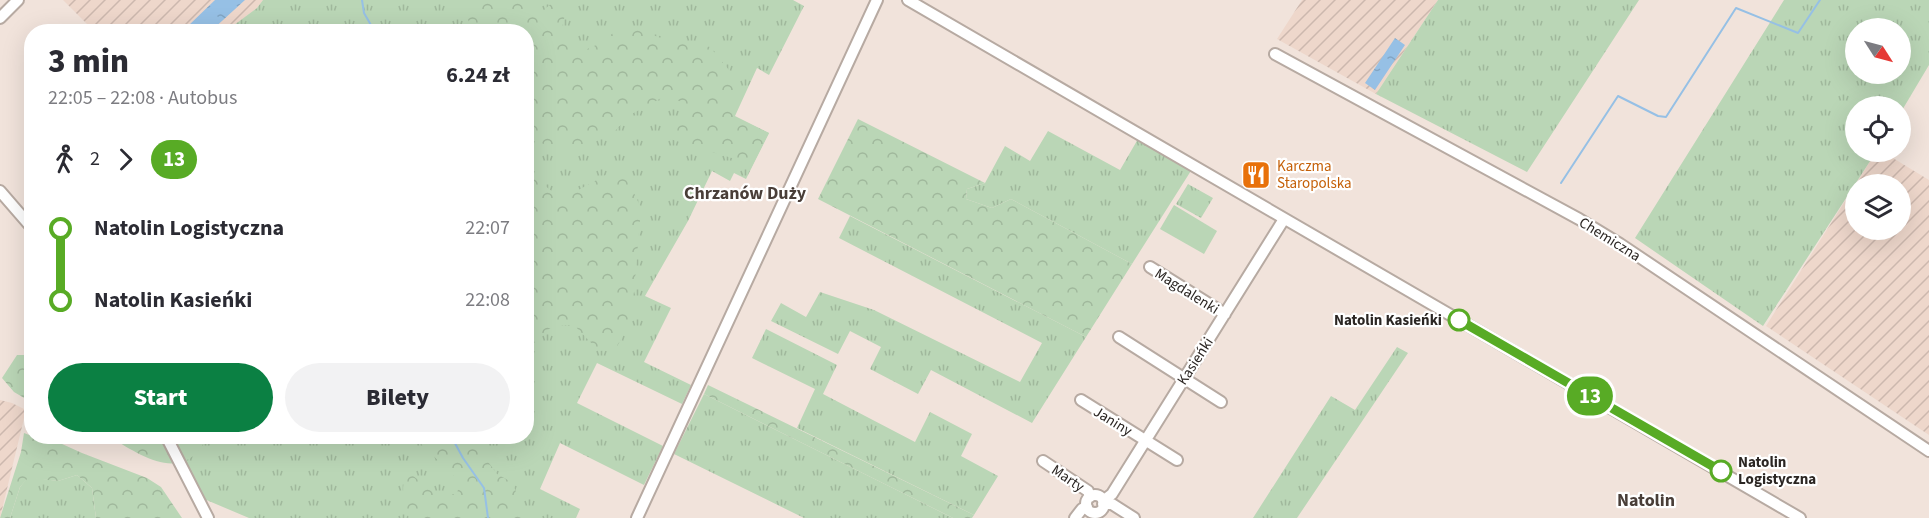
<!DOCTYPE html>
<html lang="pl">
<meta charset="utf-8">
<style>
body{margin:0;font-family:"Source Sans 3",sans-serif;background:#f2f2f3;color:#2b2b33;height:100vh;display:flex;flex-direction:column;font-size:22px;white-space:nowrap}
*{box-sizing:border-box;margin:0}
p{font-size:20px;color:#7c7c81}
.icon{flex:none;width:33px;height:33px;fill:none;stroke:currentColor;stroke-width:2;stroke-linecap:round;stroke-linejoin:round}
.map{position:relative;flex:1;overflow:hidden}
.drawer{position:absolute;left:24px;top:24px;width:510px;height:420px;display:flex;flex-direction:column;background:#fff;border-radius:24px;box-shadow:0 6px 24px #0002}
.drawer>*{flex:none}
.badge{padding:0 12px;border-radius:20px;font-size:21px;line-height:39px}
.needle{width:39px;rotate:126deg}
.tools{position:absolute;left:1845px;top:18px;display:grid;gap:12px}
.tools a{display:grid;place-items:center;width:66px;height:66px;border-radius:50%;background:#fff;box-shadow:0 6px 24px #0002;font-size:30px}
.map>.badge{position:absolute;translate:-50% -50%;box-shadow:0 0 0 3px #fff}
.legs{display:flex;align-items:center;gap:9px;height:66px;padding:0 24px;font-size:20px}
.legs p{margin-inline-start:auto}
.headline{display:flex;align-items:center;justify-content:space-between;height:102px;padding:0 24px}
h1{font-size:33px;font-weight:800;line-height:45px}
.cta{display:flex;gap:12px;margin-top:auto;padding:12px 24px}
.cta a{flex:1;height:69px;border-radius:36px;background:#0b8043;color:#fff;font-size:24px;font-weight:800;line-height:69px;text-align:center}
.cta a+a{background:#f2f2f3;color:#2b2b33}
ul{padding:0 24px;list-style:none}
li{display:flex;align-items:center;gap:21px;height:72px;font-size:22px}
li i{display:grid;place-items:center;width:9px;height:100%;margin:0 8px;background:currentColor}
li i::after{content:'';width:15px;height:15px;margin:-8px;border:4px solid;border-radius:50%;background:#fff}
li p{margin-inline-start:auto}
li:first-child i{background:linear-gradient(#0000 50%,currentColor 0)}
li:last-child i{background:linear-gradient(currentColor 50%,#0000 0)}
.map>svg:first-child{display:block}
</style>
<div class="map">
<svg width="1929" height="518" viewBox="0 0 1929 518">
<defs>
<pattern id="industrial-furrows" width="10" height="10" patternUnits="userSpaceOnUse" patternTransform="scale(1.5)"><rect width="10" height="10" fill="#eed7cb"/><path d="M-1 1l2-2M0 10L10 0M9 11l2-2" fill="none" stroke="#ccb8ae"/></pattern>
<pattern id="grass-tufts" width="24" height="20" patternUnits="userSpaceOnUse" patternTransform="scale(1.5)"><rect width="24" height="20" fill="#bad6b6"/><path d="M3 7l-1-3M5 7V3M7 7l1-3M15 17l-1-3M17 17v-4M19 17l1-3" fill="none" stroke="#a0b89c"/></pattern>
<pattern id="forest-crowns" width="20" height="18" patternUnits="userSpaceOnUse" patternTransform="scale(1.5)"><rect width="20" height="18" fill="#bad6b6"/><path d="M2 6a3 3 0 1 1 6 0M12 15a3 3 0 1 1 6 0" fill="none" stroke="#a0b89c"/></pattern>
<pattern id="water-ripples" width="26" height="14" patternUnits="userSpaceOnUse" patternTransform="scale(1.5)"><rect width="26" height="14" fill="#96c0e5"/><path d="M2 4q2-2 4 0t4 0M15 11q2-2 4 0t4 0" fill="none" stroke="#81a5c4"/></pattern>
</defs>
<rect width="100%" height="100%" fill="#f1e3db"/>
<!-- industrial -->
<path fill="url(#industrial-furrows)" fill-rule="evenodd" d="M63 0H263L257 8 226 32 94 31Z
M1302 0H1438L1376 94 1277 39Z
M1876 152H1883L1929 180V435L1766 326ZM1856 184H1900V230H1856Z
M0 400 12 403 26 410 0 518Z"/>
<!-- grass -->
<path fill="url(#grass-tufts)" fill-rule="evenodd" d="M263 0H793L804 6 769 75 757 68 735 116 769 133 746 179 734 173 730 181 712 171 688 221 645 296 671 308 644 362 691 385 682 404 597 363 577 403 663 446 644 485 560 443 540 489 580 509 576 518H249L197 496 166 437 526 436V32L226 31 257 8Z
M1438 0H1639L1527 172 1376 94Z
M1784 0H1929V65L1901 112 1900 106H1856V152H1876L1763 326 1635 238ZM1856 28H1900V74H1856Z
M1048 131 1120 170 1138 139 1194 166 1132 264 1011 199 992 208 966 199 967 189 985 183 1005 146 1030 161Z
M1188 184 1213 198 1201 218 1176 204Z
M850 216 1086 337 1032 423 931 370 918 394 870 369 881 347 850 331 838 354 771 321 781 303 806 317 820 292 874 310 1020 382 1042 343 839 238Z
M766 329 837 365 823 394 915 442 930 412 972 434 961 456 998 476 974 515 797 428 815 389 752 358Z
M1397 347 1408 353 1297 518H1253L1331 396 1355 410Z
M704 394 953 518H804L674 454Z
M77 475 92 488 96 518H10L20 487 28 477 58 481Z"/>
<!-- forest -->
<path fill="url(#forest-crowns)" d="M468 0H525L544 10 555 0H568L560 38 569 45 585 50 603 42 614 32 628 28 639 30 672 42H688L710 47 729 70 735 88V117L769 133 751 168 735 159 670 139 662 132C669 122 680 118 686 107L682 102 665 96 630 115 616 130 594 142 571 152 553 149 536 140 527 125 526 32 474 31 466 16Z
M858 119 985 183 967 189 966 199 992 208 1011 199 1132 264 1086 337 818 199Z
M615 170 628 180 641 208 634 292 625 332 615 350 599 351 574 325C546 325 545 331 527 351V171L554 193 571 194Z
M17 355H31V402L14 392 2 378Z
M708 385 974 515 972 518H953L704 394Z
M24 433 32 436 51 439 82 453 147 478 161 487 182 518H96L92 488 77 475 58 481 28 478 20 487 10 518H0L21 452Z
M110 437H207C184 485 143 457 110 437Z
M414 437H470L497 474 513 483 524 518H409C405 502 398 486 409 472 424 485 436 496 456 494L459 488 456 478Z"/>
<!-- pitch -->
<path fill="#bad6b6" d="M1174 205 1217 231 1204 254 1160 229Z"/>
<!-- water -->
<path fill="url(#water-ripples)" d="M215 0H245L211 31H194L188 26Z
M1395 38 1405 45 1375 90 1365 83Z"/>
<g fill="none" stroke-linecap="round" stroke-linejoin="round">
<!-- stream -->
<path stroke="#96c0e5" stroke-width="2" d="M362 0 364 13 375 32
M1561 183 1618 96 1658 116 1666 117 1736 8 1798 33 1820 0
M451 436 463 458 484 488 488 518"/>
<!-- minor casing -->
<g stroke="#b7aaa2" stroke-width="14">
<path id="minor" d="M908 0 1800 518
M0 18 18 0
M1275 54 1579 219 1620 244 1929 451
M0 191 32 228
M1150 267 1225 314
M1119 337 1221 402
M1081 400 1177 460
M166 436 208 518
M1043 461 1088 491 1090 497
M1086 504a9 9 0 1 1 18 0a9 9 0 1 1-18 0Z
M1103 501 1112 494 1284 219
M1103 504H1112L1134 518
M637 518 877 0
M1075 518 1082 509 1087 507"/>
</g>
<!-- minor -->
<use href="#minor" stroke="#fff" stroke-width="10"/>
</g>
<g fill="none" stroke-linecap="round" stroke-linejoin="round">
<!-- line-1 casing -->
<g stroke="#fff" stroke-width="14">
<path id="line-1" d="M1459 320 1721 471"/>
</g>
<!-- line-1 -->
<use href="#line-1" stroke="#58ab25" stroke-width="9"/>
</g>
<!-- icons -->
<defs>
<g id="restaurant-square" transform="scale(1.5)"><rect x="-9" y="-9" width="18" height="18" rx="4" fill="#e8710a" stroke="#fff"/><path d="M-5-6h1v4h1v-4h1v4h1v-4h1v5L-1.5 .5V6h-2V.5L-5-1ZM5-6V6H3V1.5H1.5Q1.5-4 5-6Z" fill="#fff"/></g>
</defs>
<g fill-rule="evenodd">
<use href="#restaurant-square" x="1256" y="175"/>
</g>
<!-- markers -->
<g fill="#fff" stroke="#58ab25" stroke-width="3">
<circle cx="1459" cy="320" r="10"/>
<circle cx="1721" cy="471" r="10"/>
</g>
<g text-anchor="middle" stroke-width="4.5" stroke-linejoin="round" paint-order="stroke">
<!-- food labels -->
<g font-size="15" fill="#c56008" stroke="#fff" text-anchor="start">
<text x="1277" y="171">Karczma<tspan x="1277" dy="17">Staropolska</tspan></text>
</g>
<!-- street labels -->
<g font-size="15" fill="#2b2623" stroke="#fff">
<text transform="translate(1610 239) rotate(32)" y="5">Chemiczna</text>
<text transform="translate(1187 291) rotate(32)" y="5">Magdalenki</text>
<text transform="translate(1195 361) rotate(-57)" y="5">Kasieńki</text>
<text transform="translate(1113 421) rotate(32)" y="5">Janiny</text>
<text transform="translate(1068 478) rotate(34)" y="5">Marty</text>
</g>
<!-- stop labels -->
<g font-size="15" font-weight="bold" fill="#2b2623" stroke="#fff" text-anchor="end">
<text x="1442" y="325">Natolin Kasieńki</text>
<text x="1738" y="467" text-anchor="start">Natolin<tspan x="1738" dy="17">Logistyczna</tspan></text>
</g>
<!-- quarter labels -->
<g font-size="18" font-weight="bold" fill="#493e38" stroke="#fff">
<text x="745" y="199">Chrzanów Duży</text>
<text x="1646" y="506">Natolin</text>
</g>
</g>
</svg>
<div class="tools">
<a><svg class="needle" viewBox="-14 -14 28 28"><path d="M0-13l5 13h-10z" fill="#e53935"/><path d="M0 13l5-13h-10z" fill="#7c7c81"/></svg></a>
<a><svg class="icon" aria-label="locate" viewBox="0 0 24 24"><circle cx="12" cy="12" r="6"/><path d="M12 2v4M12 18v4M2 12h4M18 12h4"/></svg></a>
<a><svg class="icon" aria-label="layers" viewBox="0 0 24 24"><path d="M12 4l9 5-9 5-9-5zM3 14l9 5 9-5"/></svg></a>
</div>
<b class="badge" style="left:1590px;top:396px;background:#58ab25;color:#fff">13</b>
<section class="drawer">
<div class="headline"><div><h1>3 min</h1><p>22:05 – 22:08 · Autobus</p></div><b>6.24 zł</b></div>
<div class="legs"><svg class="icon" aria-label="walk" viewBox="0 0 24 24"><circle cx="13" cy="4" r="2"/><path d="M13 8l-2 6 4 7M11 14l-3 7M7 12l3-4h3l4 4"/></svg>2<svg class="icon" aria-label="forward" viewBox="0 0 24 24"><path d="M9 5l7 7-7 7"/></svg><b class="badge" style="background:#58ab25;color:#fff">13</b></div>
<ul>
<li><i style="color:#58ab25"></i><b>Natolin Logistyczna</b><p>22:07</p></li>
<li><i style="color:#58ab25"></i><b>Natolin Kasieńki</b><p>22:08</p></li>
</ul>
<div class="cta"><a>Start</a><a>Bilety</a></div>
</section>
</div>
